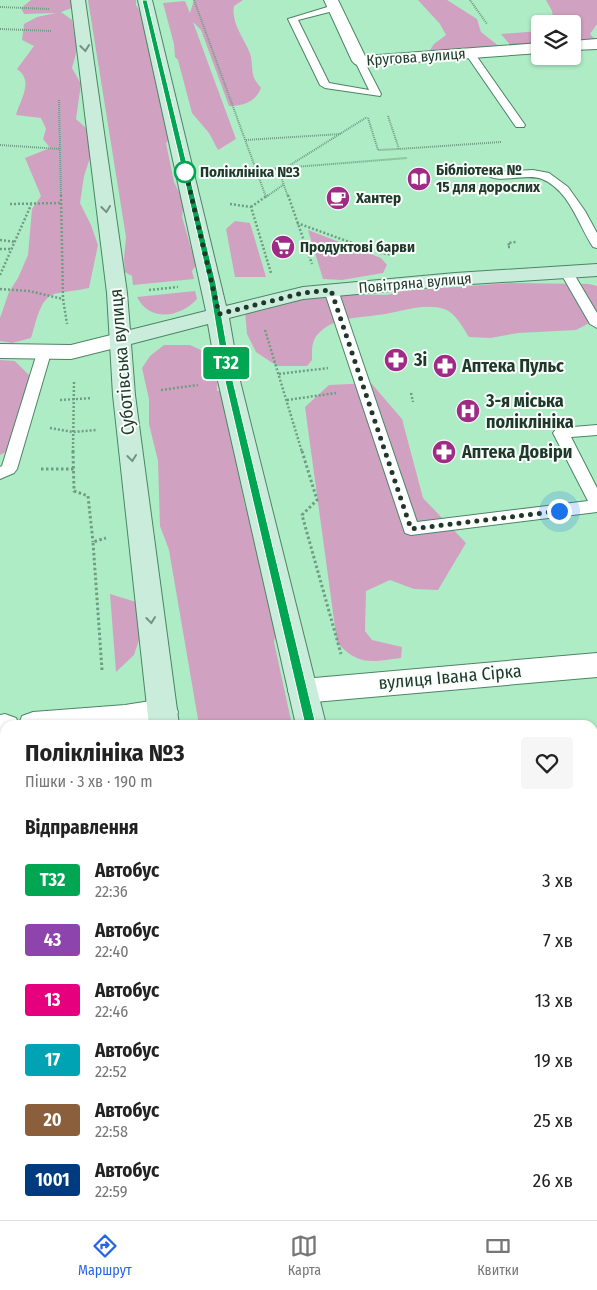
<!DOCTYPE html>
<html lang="uk">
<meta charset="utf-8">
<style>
body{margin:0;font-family:"Fira Sans Condensed",sans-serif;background:#f6f6f6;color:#222;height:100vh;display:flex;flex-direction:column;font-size:19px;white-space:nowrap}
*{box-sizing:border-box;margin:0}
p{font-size:16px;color:#767676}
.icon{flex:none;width:28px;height:28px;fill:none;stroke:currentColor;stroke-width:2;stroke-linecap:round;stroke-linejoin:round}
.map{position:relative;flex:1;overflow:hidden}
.details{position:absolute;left:0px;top:720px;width:598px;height:500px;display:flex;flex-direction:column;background:#fff;border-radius:15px 15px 0 0;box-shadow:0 1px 4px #0004}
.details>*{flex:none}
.badge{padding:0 10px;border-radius:4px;font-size:18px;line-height:32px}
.buttons{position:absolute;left:531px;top:15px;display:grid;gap:10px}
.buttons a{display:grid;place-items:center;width:50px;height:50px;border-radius:5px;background:#fff;box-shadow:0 1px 4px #0004;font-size:25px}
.you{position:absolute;width:25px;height:25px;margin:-12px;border:4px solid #fff;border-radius:50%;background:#1a73e8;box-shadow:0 0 0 8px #1a73e833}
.map>.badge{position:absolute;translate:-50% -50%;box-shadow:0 0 0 2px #fff}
h2{padding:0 25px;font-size:19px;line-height:45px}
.round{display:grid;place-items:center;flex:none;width:52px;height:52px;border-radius:5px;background:#f6f6f6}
.head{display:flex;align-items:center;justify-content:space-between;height:85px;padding:0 25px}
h1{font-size:24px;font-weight:700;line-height:38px}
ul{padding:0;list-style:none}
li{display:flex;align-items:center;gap:15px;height:60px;padding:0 25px}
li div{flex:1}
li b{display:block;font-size:19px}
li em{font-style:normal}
li .badge{min-width:55px;font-weight:700;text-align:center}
.menu{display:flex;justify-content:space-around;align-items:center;height:70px;border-top:1px solid #e0e0e0;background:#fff;font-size:14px;color:#767676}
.menu a{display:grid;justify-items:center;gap:2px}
.menu .selected{color:#2563eb}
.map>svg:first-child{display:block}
</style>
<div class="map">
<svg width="597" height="1220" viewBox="0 0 597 1220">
<rect width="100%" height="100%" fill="#aeecc6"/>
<!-- green -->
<path fill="#d1a1c2" d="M31 0H72V8L61 12 72 20 77 50 72 68 81 84 76 119 87 129 94 146 84 176 80 203 91 225 98 245 89 288C77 291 65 291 54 294 39 299 36 324 31 338L12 343 0 341V318L9 292 18 278 28 255 32 209 41 196 25 158 50 148 43 139 46 129 41 118 16 115C21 98 34 81 17 69L34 46 22 40 24 24 37 17 56 13 24 14 21 8Z
M88 0H136V5L144 18 157 82C157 102 171 121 168 141L166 143 174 182 184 202 182 217 196 265 192 271 194 279 133 285 132 276 125 272 124 259 126 237Z
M194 0H243L234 6C231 22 243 37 249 51 253 59 251 70 254 78 256 82 259 85 261 88 256 102 242 106 229 106L201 30 193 22 236 139 218 150 209 133 192 113 178 60 175 57 174 44 163 3 185 1 190 13Z
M418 0H447L477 19 481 32 500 47 438 53 430 50 434 44 446 35 440 24Z
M546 0H597V24L590 34 597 41 573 43 572 24H562L553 17 552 11Z
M540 31V46L512 47 501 34Z
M235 221 250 223 266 277H235L226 229Z
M308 230 381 258 387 265 383 273 342 280 323 279Z
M509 283 589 284 597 286V319L576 330 518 333 490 338 469 337C463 328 455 312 444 309 423 302 399 313 378 315 358 318 336 317 320 332 311 340 312 349 312 360L307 366H277L256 352 247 334 245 311C256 301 265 296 280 293L387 295 402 291Z
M195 291 197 299C181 317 150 323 137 297Z
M164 345H190L212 355 217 371V391H220L225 406 245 506 257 530 277 629 274 642 292 725H199L169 550 160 526 158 461 149 424V399L142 368 150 356Z
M0 360 15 361 32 378 8 451 0 455Z
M371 383 402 419 423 498 466 543 438 590 414 589 390 580 366 591 365 631 372 640 402 647 401 658C372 662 357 666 337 642L305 407 329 385Z
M110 594 136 602 140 637 134 655 116 672Z
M273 1215H398L399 1220H274Z"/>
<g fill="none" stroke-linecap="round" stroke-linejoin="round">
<!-- lane casing -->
<g stroke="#4b8564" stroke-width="2">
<path id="lane" d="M334 5 337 6V10L298 20 329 83 369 90 355 61 357 59H363L381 94 380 96 325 88 320 85 288 19Z
M470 50 473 51 525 125 524 127H516L465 53Z
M533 170 549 173 568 187 585 211 597 233V248L593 247C578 224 569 190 542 179 527 173 497 184 488 175L494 172Z
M566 268 571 269 597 313V328L590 324 560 272Z
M331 286 338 290 417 522 588 501 553 433 556 429 561 428 597 425V435L571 437 597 488V512L411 535 405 533 324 290Z
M44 349 49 350 51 353 17 469 14 473 0 479V467L2 466 37 353 39 350Z"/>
</g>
<!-- street casing -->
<g stroke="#4b8564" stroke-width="2">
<path id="street" d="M324 0H338L365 56 540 43V53L360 66 355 64 352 61Z
M597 39V49L572 50V41Z
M119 333 127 335 130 340 127 345 71 359 0 358V344L71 345Z
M597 653V677L303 703 293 700 288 691 293 682 303 679Z
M163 699 174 703 178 712 174 721 163 725H5V740L0 741V715L5 714 16 718 19 724 22 716 33 712 125 705Z"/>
</g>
<!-- secondary casing -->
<g stroke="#4b8564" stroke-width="2">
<path id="secondary" d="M71 0H85L127 293 130 330 206 311 138 0H152L226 306 303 287 455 273 597 264V276L455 285 303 299 229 318 240 381 326 725H296L218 381 208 324 131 344 135 395 179 725H149L113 395 107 293Z
M205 1215H245L246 1220H206Z
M404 1215H444L445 1220H405Z"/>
</g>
<!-- path-far3 -->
<path stroke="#6f9d82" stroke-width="2" stroke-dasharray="1 1" stroke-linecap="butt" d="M194 0 266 197
M470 0 487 24
M0 7 49 9
M0 29 52 31
M59 100 61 197
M388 116 399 149 501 142
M368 118 378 150 399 149
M246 140 341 134
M0 145 60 149
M287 167 367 117
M278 168 288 197
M257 170 407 158
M266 197 283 185"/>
<!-- path-far2 -->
<path stroke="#6f9d82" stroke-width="2.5" stroke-dasharray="2 2" stroke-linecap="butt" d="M61 195 63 299 67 324
M288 195 312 264
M10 204 61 203
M230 204 251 207 271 273
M251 207 268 195
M297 223 380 253 394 255
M0 240 16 242
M508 247H510L508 243 516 242
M0 249H12
M0 275 31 205
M0 289 29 291 63 299
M149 290 178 287
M265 330 302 452
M279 374 328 368
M161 390 198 385
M411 393 413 402
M60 400 92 398
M287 400 336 393
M50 428 73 432 96 430
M73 452 74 381"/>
<!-- path-far1 -->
<path stroke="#6f9d82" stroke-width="3" stroke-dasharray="2.5 2.5" stroke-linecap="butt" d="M73 451 74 491 88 496 93 542
M302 451 317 500 302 515 341 654
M41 469H74
M102 670 93 542 106 538"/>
<!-- path -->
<path stroke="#6f9d82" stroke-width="4.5" stroke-dasharray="3 3" stroke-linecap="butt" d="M180 1215 181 1220
M507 1215 508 1220"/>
<!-- lane -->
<use href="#lane" fill="#fff" fill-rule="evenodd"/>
<!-- street -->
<use href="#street" fill="#fff" fill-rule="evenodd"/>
<!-- secondary -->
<use href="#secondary" fill="#c9edda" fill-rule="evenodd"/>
</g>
<!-- one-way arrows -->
<defs><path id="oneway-chevron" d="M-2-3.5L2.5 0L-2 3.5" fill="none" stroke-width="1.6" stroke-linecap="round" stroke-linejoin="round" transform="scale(1.25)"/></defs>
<g stroke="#749282">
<use href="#oneway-chevron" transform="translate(85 48) rotate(83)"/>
<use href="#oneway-chevron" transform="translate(106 209) rotate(83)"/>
<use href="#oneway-chevron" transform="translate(132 458) rotate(83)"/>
<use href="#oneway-chevron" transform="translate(151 620) rotate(83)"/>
</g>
<!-- line -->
<path fill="#00a651" stroke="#fff" d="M142 0H147L216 284 233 381 316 725 311 730 305 725 225 381 209 284Z"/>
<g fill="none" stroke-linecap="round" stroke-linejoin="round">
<!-- walk -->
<path stroke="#1f382a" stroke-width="5" stroke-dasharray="0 9" d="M185 172V169L219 314 303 293 331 290 411 529 559 511"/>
</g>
<!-- icons -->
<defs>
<g id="library-disc" transform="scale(1.25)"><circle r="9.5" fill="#9f2b86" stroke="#f8fefa"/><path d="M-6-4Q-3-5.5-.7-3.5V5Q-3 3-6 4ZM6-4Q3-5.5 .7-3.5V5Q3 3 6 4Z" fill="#fff"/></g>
<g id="cafe-disc" transform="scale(1.25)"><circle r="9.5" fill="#9f2b86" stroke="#f8fefa"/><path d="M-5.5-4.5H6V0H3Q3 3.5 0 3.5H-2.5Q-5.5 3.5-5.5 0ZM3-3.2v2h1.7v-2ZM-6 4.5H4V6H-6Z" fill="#fff"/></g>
<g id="supermarket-disc" transform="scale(1.25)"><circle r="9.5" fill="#9f2b86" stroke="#f8fefa"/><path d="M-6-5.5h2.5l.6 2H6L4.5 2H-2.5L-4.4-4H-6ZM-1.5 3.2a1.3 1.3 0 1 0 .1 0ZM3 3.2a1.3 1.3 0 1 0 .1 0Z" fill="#fff"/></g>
<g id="pharmacy-disc" transform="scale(1.25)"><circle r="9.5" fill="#9f2b86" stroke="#f8fefa"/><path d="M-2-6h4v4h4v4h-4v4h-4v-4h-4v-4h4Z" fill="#fff"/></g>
<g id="hospital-disc" transform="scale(1.25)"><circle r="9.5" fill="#9f2b86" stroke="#f8fefa"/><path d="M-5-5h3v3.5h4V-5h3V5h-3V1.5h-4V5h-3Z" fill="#fff"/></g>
</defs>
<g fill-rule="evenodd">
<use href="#library-disc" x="419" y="179"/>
<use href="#cafe-disc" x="338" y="198"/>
<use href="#supermarket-disc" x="283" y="247"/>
<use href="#pharmacy-disc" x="396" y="360"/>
<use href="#pharmacy-disc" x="445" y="366"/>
<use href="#hospital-disc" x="468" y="411"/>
<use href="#pharmacy-disc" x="444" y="452"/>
</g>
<!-- markers -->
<circle fill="#fff" stroke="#00a651" stroke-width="2.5" cx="185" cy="172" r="10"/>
<g text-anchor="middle" stroke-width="4" stroke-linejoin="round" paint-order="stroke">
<!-- far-street labels -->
<g font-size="15" fill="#1f382a" stroke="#f8fefa">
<text transform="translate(416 57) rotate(-4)" y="5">Кругова вулиця</text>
<text transform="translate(415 283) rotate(-5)" y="5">Повітряна вулиця</text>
</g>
<!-- far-poi labels -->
<g font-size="15" font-weight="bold" fill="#1f382a" stroke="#f8fefa" text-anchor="start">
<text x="436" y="175">Бібліотека №<tspan x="436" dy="17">15 для дорослих</tspan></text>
<text x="356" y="203">Хантер</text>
<text x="300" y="252">Продуктові барви</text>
</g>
<!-- far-stop labels -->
<g font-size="15" font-weight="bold" fill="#1f382a" stroke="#f8fefa" text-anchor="start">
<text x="200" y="177">Поліклініка №3</text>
</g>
<!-- poi labels -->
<g font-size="18" font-weight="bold" fill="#1f382a" stroke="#f8fefa" text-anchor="start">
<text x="414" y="366">3і</text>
<text x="462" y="372">Аптека Пульс</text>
<text x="486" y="407">3-я міська<tspan x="486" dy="21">поліклініка</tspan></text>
<text x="462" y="458">Аптека Довіри</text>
</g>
<!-- street labels -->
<g font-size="18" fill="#1f382a" stroke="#f8fefa">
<text transform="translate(122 362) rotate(-95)" y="6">Суботівська вулиця</text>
<text transform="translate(450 677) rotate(-5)" y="6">вулиця Івана Сірка</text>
</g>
</g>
</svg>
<div class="buttons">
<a><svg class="icon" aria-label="layers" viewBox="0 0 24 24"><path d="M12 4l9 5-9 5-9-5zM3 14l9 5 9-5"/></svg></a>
</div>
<div class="you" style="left:559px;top:511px"></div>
<b class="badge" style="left:226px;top:363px;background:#00a651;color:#fff">Т32</b>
<section class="details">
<div class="head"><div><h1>Поліклініка №3</h1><p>Пішки · 3 хв · 190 m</p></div><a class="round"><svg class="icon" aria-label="heart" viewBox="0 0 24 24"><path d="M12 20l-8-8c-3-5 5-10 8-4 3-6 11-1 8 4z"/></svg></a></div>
<h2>Відправлення</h2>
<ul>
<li><span class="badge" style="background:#00a651;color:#fff">Т32</span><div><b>Автобус</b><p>22:36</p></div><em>3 хв</em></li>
<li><span class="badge" style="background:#8e44ad;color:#fff">43</span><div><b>Автобус</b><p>22:40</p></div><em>7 хв</em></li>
<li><span class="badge" style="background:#e6007e;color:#fff">13</span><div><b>Автобус</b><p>22:46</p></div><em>13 хв</em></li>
<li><span class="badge" style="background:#00a3b4;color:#fff">17</span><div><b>Автобус</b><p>22:52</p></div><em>19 хв</em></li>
<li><span class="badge" style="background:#8b5e3c;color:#fff">20</span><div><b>Автобус</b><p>22:58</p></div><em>25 хв</em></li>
<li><span class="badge" style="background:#003b80;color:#fff">1001</span><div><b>Автобус</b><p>22:59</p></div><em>26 хв</em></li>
</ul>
</section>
</div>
<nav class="menu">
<a class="selected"><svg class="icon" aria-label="directions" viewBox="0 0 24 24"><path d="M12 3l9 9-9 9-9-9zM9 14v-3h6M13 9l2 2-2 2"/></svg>Маршрут</a>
<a><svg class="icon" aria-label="map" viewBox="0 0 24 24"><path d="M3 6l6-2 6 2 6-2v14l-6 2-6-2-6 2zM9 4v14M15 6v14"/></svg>Карта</a>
<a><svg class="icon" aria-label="tickets" viewBox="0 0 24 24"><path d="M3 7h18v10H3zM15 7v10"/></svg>Квитки</a>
</nav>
